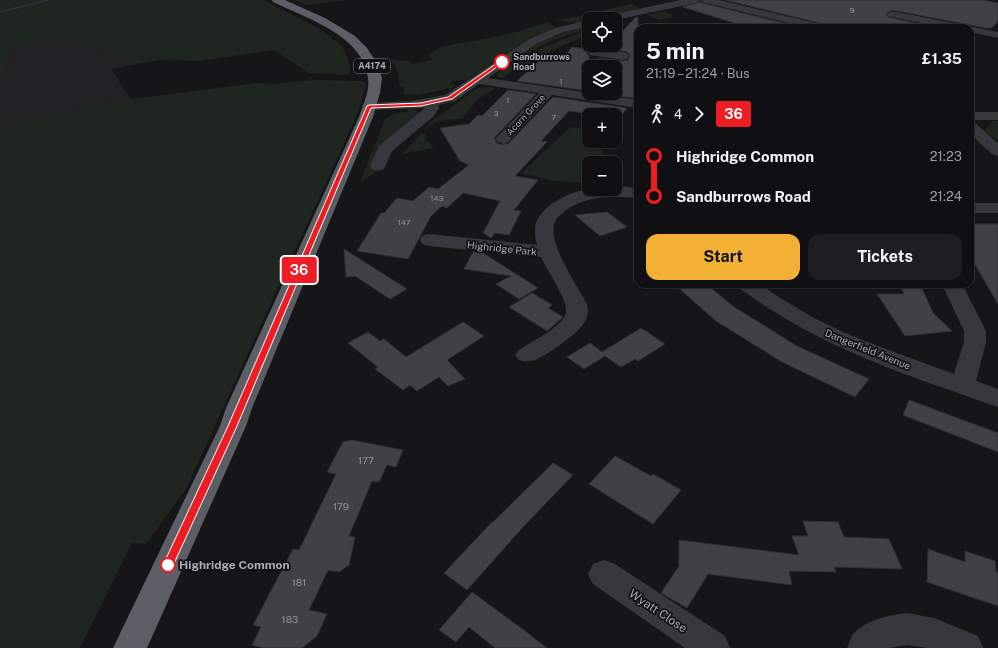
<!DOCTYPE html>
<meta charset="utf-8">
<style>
body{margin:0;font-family:"Public Sans",sans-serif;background:#1e1e20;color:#f1f3f6;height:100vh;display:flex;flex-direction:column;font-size:15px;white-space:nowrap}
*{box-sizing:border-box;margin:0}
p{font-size:13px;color:#9c9d9f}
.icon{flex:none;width:22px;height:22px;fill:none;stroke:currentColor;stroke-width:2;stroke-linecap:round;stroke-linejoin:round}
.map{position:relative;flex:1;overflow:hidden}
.panel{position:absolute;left:634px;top:24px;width:340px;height:264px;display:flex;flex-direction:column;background:#101012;border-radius:12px;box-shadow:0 1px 3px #0004,0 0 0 1px #303032}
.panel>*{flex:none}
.badge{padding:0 8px;border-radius:3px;font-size:14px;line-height:26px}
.controls{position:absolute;left:582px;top:12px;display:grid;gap:8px}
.controls a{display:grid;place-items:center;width:40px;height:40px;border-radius:8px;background:#101012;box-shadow:0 1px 3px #0004,0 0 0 1px #303032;font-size:20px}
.map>.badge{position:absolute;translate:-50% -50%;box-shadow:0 0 0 2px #fff}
.legs{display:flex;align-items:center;gap:6px;height:44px;padding:0 12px;font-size:13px}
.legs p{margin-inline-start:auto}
.overview{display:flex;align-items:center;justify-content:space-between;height:68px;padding:0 12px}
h1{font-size:22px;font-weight:700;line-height:30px}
.button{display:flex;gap:8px;margin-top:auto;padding:8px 12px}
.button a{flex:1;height:46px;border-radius:12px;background:#f2b134;color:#111;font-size:16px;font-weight:700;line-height:46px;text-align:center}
.button a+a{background:#1e1e20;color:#f1f3f6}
ul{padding:0 12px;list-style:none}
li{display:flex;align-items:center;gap:14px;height:40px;font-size:15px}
li i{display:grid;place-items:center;width:6px;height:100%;margin:0 5px;background:currentColor}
li i::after{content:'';width:10px;height:10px;margin:-5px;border:3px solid;border-radius:50%;background:#101012}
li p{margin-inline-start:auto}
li:first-child i{background:linear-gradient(#0000 50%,currentColor 0)}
li:last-child i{background:linear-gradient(currentColor 50%,#0000 0)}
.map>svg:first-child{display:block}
</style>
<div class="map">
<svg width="998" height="648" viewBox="0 0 998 648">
<rect width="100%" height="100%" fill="#161618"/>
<!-- built -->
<path fill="#222225" d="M64 35 137 64 111 69 131 99 0 126V78L8 63 9 48Z"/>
<!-- green -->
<path fill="#1e261f" d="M0 0H265C274 7 285 11 295 16 307 21 334 37 342 47 347 54 349 62 351 70L348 75 309 73 274 50 199 61 160 60 137 64 64 35 9 48 8 63 0 78Z
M294 0H349L306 5Z
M631 4 637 6 638 9 596 19H589V21L578 23 554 20 571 18Z
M664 11 675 16 660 20 647 15Z
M547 22 556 27 555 29 523 43 503 56H499L495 59H498L466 80 452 81 449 84H455V86L451 88 418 95 404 94V88L400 86 396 67 390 60 410 61 412 64 433 60 428 55C440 43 473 42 490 38 510 34 529 29 547 22Z
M589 25V28L551 41 508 64 537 43 561 33Z
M589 30V35C566 43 546 52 526 67 512 65 512 73 501 79L497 76V73L543 47Z
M314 80 360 81 366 83 361 104 351 128 186 489 146 544 132 543 80 648H0V126L131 99 256 83 272 84Z
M492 87 495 89 478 99 462 119 444 120 424 127 477 88Z
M407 109H414L421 114 390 138 381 168 360 183 385 119 396 113 407 112Z
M993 121H998V141L985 131Z
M571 127 589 129V141H605L600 163H589V183L554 181 521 173Z
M426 133 425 139 434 148 402 154 421 134Z"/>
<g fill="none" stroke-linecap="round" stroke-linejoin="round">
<!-- stream -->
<path fill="#2c353c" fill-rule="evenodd" d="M45 0H51L0 13V11Z"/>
</g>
<!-- building -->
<path fill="#404145" stroke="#303034" d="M725 0H982L998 3V21L992 28H986L892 10 886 14 888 17 938 28H832L828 25Z
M700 2 702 3 804 28H750L683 7Z
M636 17H638V90L633 98 601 93H615V67H589L598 58 623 61 628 60 630 55 627 52 607 48 610 45H615V39Z
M572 47 588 49 587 53 589 56V91L517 81 543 57 561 60Z
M508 90 536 94 494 138 497 143 502 145 509 143 553 97 627 108 620 118H615V115H598L569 111 541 141 547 142 515 176 538 180 514 210 521 211 509 235 495 233 491 238 483 233 500 201 463 193 447 208 442 206 431 216 408 259 357 251 381 213H384L397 198 413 201 429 187 438 189 469 165 460 161 440 128 469 124 478 115 482 116Z
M607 212 627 227 600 236 575 215Z
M970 224H998V304L970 256Z
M344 249 407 289 390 299 355 276 346 277Z
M473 252 483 253 538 288 519 299 496 284 511 276 464 269Z
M674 284H706L734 307 797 346 869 379 855 397 782 362 716 321Z
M899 284H920L933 313 952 331 905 336 877 294H904Z
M532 293 552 305 548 308 563 317 547 331 509 307Z
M463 322 484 336 447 360 465 379 448 386 439 377 417 391 410 385 403 390 375 369 378 367 348 343 368 332 380 341 384 339 406 357Z
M641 328 665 344 638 361 635 359 621 367 605 356 584 369 567 357 590 343 602 352Z
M909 400 998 433V452L903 415Z
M352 440 403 450 396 467 387 465 379 482 372 481 349 536 355 537 349 565 339 572 328 570 309 610 327 614 317 636 302 648H264L252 645 261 627 253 625 293 549 299 550 336 474 327 472 343 442Z
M615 456 651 476 653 474 681 490 653 524 589 484Z
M553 463 573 475 523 527 467 590 444 573 492 522H493Z
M803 521 838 522 844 537 889 539 902 569 834 567 836 572 789 571 792 585 708 574 687 608 661 593 679 566V540L799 555 792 536H808Z
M928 549 965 562V551L995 561 996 572H998V606L927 582Z
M472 592 525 631 547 648H495L469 627 456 642 439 630Z"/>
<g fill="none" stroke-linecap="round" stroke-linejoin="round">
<!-- minor -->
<path fill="#37383d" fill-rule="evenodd" d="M681 0H719L828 26 830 28H810L702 2 701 0 696 3 615 20 600 19 605 16Z
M892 11 998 32V38L970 32V28H945L888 16 887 14Z
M589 20V26L563 32 536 44 488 78 638 100V108L552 95 508 142 503 144 498 142 495 139 498 136 539 93 479 84 455 101 438 105 439 108 434 116 392 151 384 169 378 171 372 169 370 166 379 146 425 108 369 110 364 109 362 106 364 103 412 101 445 95 528 40 555 28Z
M594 48 623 52 627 53 629 56 627 59 623 60 590 55 588 52 590 49Z
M970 112H998V120H970Z
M970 122 975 123 998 143V156L992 154 970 134Z
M615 186 638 188V198C612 196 586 195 565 211 562 214 556 218 555 222 547 239 571 276 580 292 583 297 588 304 588 311 588 326 568 339 557 347 544 355 534 365 519 360L515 355 519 350C530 342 566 326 566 311 567 299 547 270 541 257L429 246 422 244 420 240 422 236 429 234 537 245C535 238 534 230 536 223 542 205 570 192 587 189 595 188 606 189 615 189Z
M970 203H998V213H970Z
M736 284H759L782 299 812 317 843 332 875 345 954 374 964 342V331L942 284H962L986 331V342L976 381 998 389V407C976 400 954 391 932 384 860 358 801 333 739 288Z
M604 560 615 564 725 636 730 648H685L593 584 588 574 593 564Z
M907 613 934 618 978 636 983 648H928L907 645 889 648H847C849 644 850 640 852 636 863 620 890 615 907 613Z"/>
<!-- trunk -->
<path fill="#5b5e65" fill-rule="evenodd" d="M272 0H285L325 18 355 36 367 48 377 63 382 78 380 93 373 117 252 408 246 426 147 648H113L220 426 226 408 359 117C363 105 370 91 368 78 364 36 306 18 273 2Z"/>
</g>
<!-- line-1 -->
<path fill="#ee1d23" stroke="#fff" d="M500 61 504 62 452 99 421 106 371 108 237 426 172 568 168 570 164 568 163 565 228 426 367 106 369 105 421 103 448 97Z"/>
<!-- markers -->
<g fill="#fff" stroke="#ee1d23" stroke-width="2">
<circle cx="502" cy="62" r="7"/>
<circle cx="168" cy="565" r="7"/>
</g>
<g text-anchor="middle" stroke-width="3.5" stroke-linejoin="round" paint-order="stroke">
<!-- number labels -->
<g font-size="8" fill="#8e929b">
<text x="852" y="13">9</text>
<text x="561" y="84">1</text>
<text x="508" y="103">1</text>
<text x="496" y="116">3</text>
<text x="554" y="120">7</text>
<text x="437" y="201">143</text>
<text x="404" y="225">147</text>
</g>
<!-- far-stop labels -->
<g font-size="9" font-weight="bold" fill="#a8adb8" stroke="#111113" text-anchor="start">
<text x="513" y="60">Sandburrows<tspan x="513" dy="10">Road</tspan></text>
</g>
<!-- shield labels -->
<rect fill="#111113" stroke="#7b7e86" stroke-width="1" x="354" y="59" width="36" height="14" rx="3"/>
<g font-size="9" font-weight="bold" fill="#a8adb8">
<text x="372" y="69">A4174</text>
</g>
<!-- far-street labels -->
<g font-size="9" fill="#a8adb8" stroke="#111113">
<text transform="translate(526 115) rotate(-47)" y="3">Acorn Grove</text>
</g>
<!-- street labels -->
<g font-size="10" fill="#a8adb8" stroke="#111113">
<text transform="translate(502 248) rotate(6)" y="4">Highridge Park</text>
<text transform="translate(868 349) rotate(22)" y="4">Dangerfield Avenue</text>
</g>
<!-- near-number labels -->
<g font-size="10" fill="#8e929b">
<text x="366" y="464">177</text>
<text x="341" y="510">179</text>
<text x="299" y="586">181</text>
<text x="290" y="623">183</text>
</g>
<!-- near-stop labels -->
<g font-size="12" font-weight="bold" fill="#a8adb8" stroke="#111113" text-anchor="start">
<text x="179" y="569">Highridge Common</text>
</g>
<!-- near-street labels -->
<g font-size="12" fill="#a8adb8" stroke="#111113">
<text transform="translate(658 611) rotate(34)" y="4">Wyatt Close</text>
</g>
</g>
</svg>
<div class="controls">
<a><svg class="icon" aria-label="locate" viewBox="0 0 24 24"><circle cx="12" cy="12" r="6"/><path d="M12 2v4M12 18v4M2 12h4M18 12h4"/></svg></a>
<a><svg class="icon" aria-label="layers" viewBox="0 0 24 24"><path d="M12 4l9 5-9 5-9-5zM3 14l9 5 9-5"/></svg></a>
<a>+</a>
<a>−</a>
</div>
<b class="badge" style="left:299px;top:270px;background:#ee1d23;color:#fff">36</b>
<section class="panel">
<div class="overview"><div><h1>5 min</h1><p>21:19 – 21:24 · Bus</p></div><b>£1.35</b></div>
<div class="legs"><svg class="icon" aria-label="walk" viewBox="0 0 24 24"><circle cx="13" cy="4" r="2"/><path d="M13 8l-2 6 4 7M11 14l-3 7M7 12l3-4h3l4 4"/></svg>4<svg class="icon" aria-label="forward" viewBox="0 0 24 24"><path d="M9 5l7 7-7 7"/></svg><b class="badge" style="background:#ee1d23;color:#fff">36</b></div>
<ul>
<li><i style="color:#ee1d23"></i><b>Highridge Common</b><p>21:23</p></li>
<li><i style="color:#ee1d23"></i><b>Sandburrows Road</b><p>21:24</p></li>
</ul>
<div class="button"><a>Start</a><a>Tickets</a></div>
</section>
</div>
